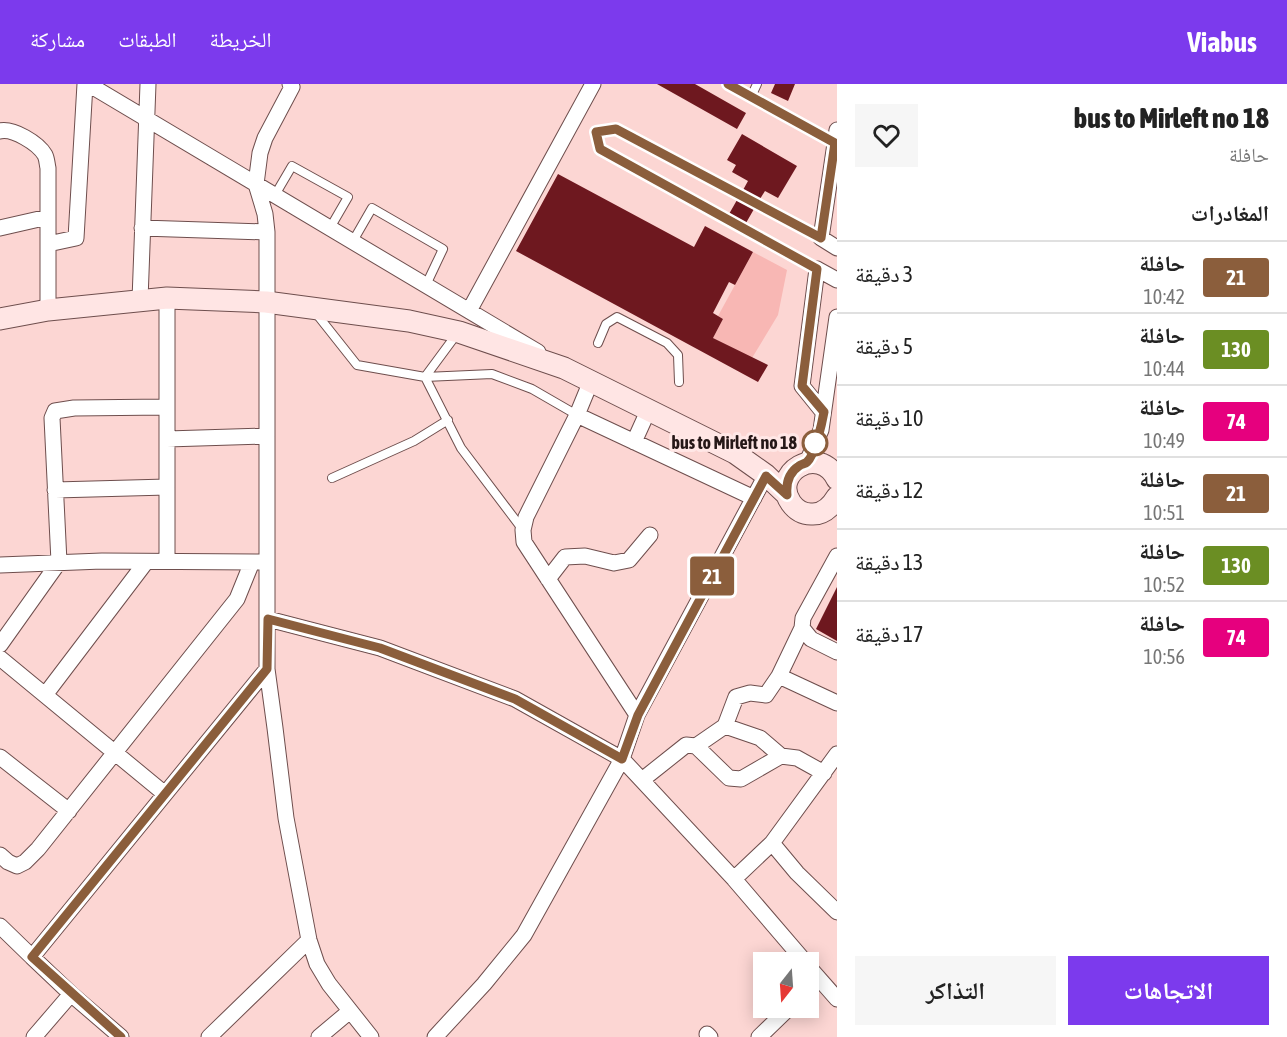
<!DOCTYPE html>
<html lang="ar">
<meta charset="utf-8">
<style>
body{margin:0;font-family:"Asap Condensed","Noto Naskh Arabic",sans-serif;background:#f6f6f6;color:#222;direction:rtl;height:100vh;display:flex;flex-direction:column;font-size:22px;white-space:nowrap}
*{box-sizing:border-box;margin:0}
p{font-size:20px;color:#767676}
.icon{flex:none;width:33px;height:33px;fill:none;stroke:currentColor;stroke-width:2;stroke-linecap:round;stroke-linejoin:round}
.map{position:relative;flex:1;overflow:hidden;direction:ltr}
.sheet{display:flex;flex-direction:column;background:#fff;width:450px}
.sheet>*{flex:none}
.badge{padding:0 12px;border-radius:4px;font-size:21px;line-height:39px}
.needle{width:39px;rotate:197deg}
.tools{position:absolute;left:753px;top:868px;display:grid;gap:12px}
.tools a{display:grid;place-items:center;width:66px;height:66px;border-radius:0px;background:#fff;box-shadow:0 3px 15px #0003;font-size:30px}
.map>.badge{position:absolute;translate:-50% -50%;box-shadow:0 0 0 3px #fff}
h2{padding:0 18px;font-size:22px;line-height:54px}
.round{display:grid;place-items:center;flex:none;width:63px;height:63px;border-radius:0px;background:#f6f6f6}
.headline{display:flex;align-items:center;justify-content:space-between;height:102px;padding:0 18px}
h1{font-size:28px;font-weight:800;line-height:45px}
.primary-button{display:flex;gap:12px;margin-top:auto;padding:12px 18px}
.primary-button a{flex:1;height:69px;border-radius:0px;background:#7c3aed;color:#fff;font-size:24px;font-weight:800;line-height:69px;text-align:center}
.primary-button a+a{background:#f6f6f6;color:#222}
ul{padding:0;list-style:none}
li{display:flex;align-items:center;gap:18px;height:72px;padding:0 18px;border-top:2px solid #e0e0e0}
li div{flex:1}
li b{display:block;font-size:22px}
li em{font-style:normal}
li .badge{min-width:66px;font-weight:700;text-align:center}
header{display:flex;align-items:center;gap:36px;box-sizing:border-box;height:84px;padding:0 30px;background:#7c3aed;color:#fff}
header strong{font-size:28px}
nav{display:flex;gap:33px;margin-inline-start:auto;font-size:21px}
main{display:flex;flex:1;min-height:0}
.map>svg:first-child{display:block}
</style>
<header>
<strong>Viabus</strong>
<nav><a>الخريطة</a><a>الطبقات</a><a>مشاركة</a></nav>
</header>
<main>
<section class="sheet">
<div class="headline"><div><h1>bus to Mirleft no 18</h1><p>حافلة</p></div><a class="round"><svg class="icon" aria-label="heart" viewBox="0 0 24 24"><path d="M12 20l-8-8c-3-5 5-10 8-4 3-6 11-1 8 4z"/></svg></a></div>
<h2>المغادرات</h2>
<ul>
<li><span class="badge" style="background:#8b5e3c;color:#fff">21</span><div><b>حافلة</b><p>10:42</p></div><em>3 دقيقة</em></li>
<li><span class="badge" style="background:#6b8e23;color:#fff">130</span><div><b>حافلة</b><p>10:44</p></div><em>5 دقيقة</em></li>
<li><span class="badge" style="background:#e6007e;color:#fff">74</span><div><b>حافلة</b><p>10:49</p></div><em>10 دقيقة</em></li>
<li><span class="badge" style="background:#8b5e3c;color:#fff">21</span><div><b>حافلة</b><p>10:51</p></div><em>12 دقيقة</em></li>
<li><span class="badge" style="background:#6b8e23;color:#fff">130</span><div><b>حافلة</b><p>10:52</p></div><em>13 دقيقة</em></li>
<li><span class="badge" style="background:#e6007e;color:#fff">74</span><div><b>حافلة</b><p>10:56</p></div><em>17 دقيقة</em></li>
</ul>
<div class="primary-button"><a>الاتجاهات</a><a>التذاكر</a></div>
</section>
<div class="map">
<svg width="837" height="953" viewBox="0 0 837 953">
<rect width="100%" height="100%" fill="#fcd6d3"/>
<!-- green -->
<path fill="#f8b7b4" d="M753 168 787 186 778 231 752 274 713 254 723 235 718 232Z"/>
<!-- building -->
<path fill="#6e181f" d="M657 0H695L746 29 737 45Z
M775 0H795L788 17 771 9Z
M742 50 797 82 778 114 765 107 760 115 743 106 748 97 732 88 736 81 727 76Z
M558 90 694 163 705 142 753 168 735 201 729 198 713 229 723 235 713 254 768 281 758 298 516 167Z
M737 116 754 125 746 139 729 130Z
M837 503V557L816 545Z"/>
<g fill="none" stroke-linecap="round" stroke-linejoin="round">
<!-- lane casing -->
<g stroke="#6e4e4d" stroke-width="10">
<path id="lane" d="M728 0 837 60
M751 13 757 0
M275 111 292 82 348 113 330 144
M353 157 372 124 443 165 426 201
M817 185 600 65 596 48 616 45 821 154
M315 228 357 281 425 293 456 251
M598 259 606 240 617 233 667 259 678 271 679 298
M332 394 414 357 448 336
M523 446 461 364 425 293 492 290 532 305 577 331"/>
</g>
<!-- street casing -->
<g stroke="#6e4e4d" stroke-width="17">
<path id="street" d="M88 0 538 268
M290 0 292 3 265 54 260 69 256 100 265 130 267 148V585L275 644 286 734 309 856 317 880 329 900 371 953
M837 46 821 154 837 164
M0 47C13 44 38 59 45 71 47 75 47 80 48 84V226
M0 144 48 133
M142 144 267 148
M48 160 76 154 85 0
M167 214V477
M140 216 148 0
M469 227 593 0
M591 297 577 331 526 433 523 446 524 458 637 631
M823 328 802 302 817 185 837 196
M577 331 754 414
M167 355 267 352
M634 358 648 327
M807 378 821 346 837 233
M55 406 167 403
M837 472 803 534 802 544 811 555 837 568
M0 481 102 477 261 478
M548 495 565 473 585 472 614 479 629 476 650 451
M268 535 380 564 515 615 622 675 734 795 806 879
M0 561 59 478 52 334 55 327 74 324 166 323
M0 574 165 710
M779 592 837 619
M45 611 146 478
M725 642 760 654 781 672
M696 662 725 642 736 613 750 609 766 611 779 592 802 544
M0 673 69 727
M642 696 686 661 696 662 729 694 741 695 781 672 797 674 824 689
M772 759 797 789 837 828
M0 771 8 778 17 782 25 778 38 765 237 515 252 478
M734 795 772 759 837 670
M0 842 32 873 267 585
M32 873 71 910 34 953
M808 882 837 915
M71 910 121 953
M707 950 710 953
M209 953 309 856
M319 953 350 927
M435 953 484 900 524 851 622 675 637 631 766 391
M759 953 789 924"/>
</g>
<!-- secondary casing -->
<g stroke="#6e4e4d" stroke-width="23">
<path id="secondary" d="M0 235 48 226 167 214 266 218 409 237 459 248 564 284 735 369 766 391 787 411
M837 395C819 359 770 389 791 419 796 426 803 430 811 430 823 431 831 423 837 413"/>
</g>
<!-- lane -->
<use href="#lane" stroke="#fff" stroke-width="8"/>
<!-- street -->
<use href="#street" stroke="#fff" stroke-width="15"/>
<!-- secondary -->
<use href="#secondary" stroke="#ffe5e4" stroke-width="21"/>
</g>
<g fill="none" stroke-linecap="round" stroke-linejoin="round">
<!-- line casing -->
<g stroke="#fff" stroke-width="14">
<path id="line" d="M121 953 32 873 267 585 268 535 380 564 515 615 622 675 638 631 766 392 787 411C786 400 788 389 799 382 801 380 805 380 807 378 815 371 822 339 824 328L802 302 817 185 600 65 596 48 616 45 821 154 835 59 728 0"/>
</g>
<!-- line -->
<use href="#line" stroke="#8b5e3c" stroke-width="9"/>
</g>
<!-- markers -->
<circle fill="#fff" stroke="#8b5e3c" stroke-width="3" cx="815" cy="359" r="12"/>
<g text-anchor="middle" stroke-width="6" stroke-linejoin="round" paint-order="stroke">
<!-- stop labels -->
<g font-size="18" font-weight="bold" fill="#251717" stroke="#ffe7e6" text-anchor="end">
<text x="797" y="365">bus to Mirleft no 18</text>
</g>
</g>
</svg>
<div class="tools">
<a><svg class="needle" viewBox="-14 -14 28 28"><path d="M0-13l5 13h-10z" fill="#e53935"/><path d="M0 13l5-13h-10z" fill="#767676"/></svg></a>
</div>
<b class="badge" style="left:712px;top:492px;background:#8b5e3c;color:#fff">21</b>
</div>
</main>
